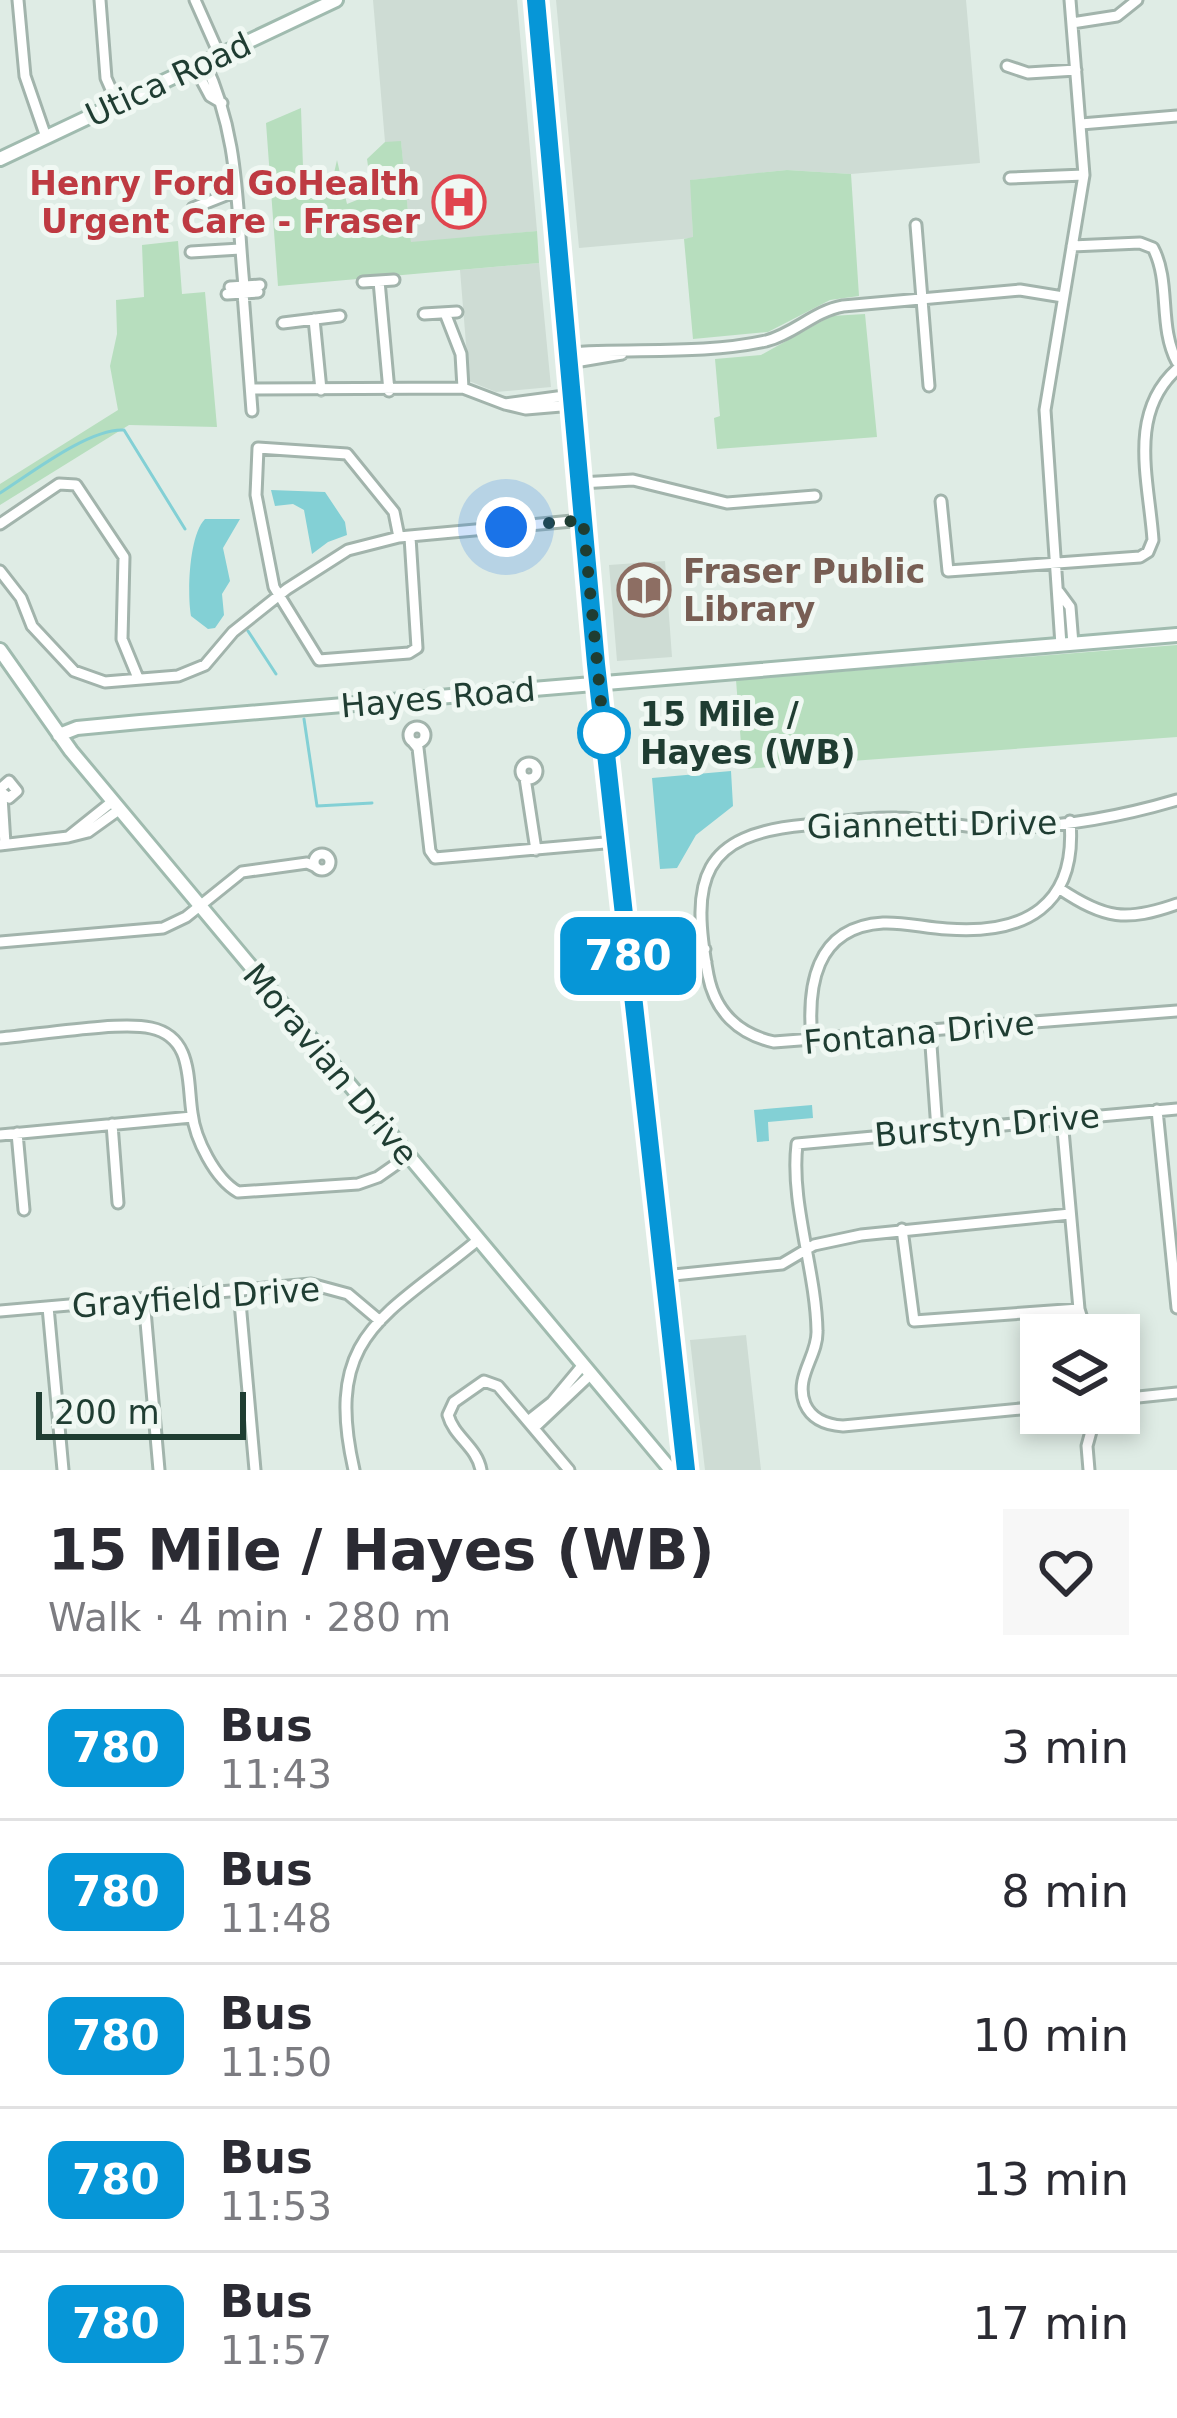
<!DOCTYPE html>
<meta charset="utf-8">
<style>
body{margin:0;font-family:"DejaVu Sans",sans-serif;background:#f7f7f7;color:#2b2b33;height:100vh;display:flex;flex-direction:column;font-size:45px;white-space:nowrap}
*{box-sizing:border-box;margin:0}
p{font-size:39px;color:#7c7c81}
.icon{flex:none;width:66px;height:66px;fill:none;stroke:currentColor;stroke-width:2;stroke-linecap:round;stroke-linejoin:round}
.map{position:relative;height:1470px;overflow:hidden}
.panel{display:flex;flex-direction:column;background:#fff;flex:1}
.panel>*{flex:none}
.badge{padding:0 24px;border-radius:18px;font-size:42px;line-height:78px}
.fabs{position:absolute;left:1020px;top:1314px;display:grid;gap:24px}
.fabs a{display:grid;place-items:center;width:120px;height:120px;border-radius:0px;background:#fff;box-shadow:0 6px 18px #0003;font-size:60px}
.scale{position:absolute;left:36px;bottom:30px;width:210px;box-sizing:border-box;padding-left:12px;border:6px solid #1f3d32;border-top:0;font-size:33px;line-height:42px;white-space:nowrap;color:#1f3d32;-webkit-text-stroke:9px #f0f8f3;paint-order:stroke}
.you{position:absolute;width:60px;height:60px;margin:-30px;border:9px solid #fff;border-radius:50%;background:#1a73e8;box-shadow:0 0 0 18px #1a73e833}
.map>.badge{position:absolute;translate:-50% -50%;box-shadow:0 0 0 6px #fff}
.round{display:grid;place-items:center;flex:none;width:126px;height:126px;border-radius:0px;background:#f7f7f7}
.overview{display:flex;align-items:center;justify-content:space-between;height:204px;padding:0 48px}
h1{font-size:57px;font-weight:700;line-height:90px}
ul{padding:0;list-style:none}
li{display:flex;align-items:center;gap:36px;height:144px;padding:0 48px;border-top:3px solid #e1e1e2}
li div{flex:1}
li b{display:block;font-size:45px}
li em{font-style:normal}
li .badge{min-width:132px;font-weight:700;text-align:center}
.map>svg:first-child{display:block}
</style>
<div class="map">
<svg width="1177" height="1470" viewBox="0 0 1177 1470">
<rect width="100%" height="100%" fill="#dfece5"/>
<!-- built -->
<path fill="#cedcd4" d="M373 0H517L537 231 411 243 401 142H385Z
M556 0H966L980 163 851 174 787 170 691 180 693 238 579 248Z
M539 263 551 387 496 392 469 381 460 270Z
M665 561 672 657 617 661 609 565Z
M746 1335 761 1470H705L690 1340Z"/>
<!-- green -->
<path fill="#b7debe" d="M301 108 303 167 309 195 330 191 337 160 347 204 372 194 367 159 385 142 401 141 411 242 537 231 539 263 278 286 266 123Z
M787 170 851 174 859 296 830 300 768 332 693 339 684 239 693 237 690 180Z
M178 241 182 294 205 292 217 427 129 425 0 505V484L118 410 110 366 117 334 116 300 144 297 142 245Z
M865 314 877 437 717 449 714 418 720 416 715 359 761 355 831 316Z
M1177 645V737L743 769 736 680Z"/>
<!-- water -->
<path fill="#83d0d5" d="M271 490 325 492 345 522 347 535 328 542 312 554 304 510 293 504 275 506Z
M205 519H240L223 548 230 581 222 594 224 615 215 628 208 629 191 616C187 593 189 535 205 519Z
M731 771 733 806 696 835 677 868 660 869 652 778Z
M812 1105 813 1118 768 1122 769 1141 757 1142 754 1110Z"/>
<g fill="none" stroke-linecap="round" stroke-linejoin="round">
<!-- stream -->
<path stroke="#83d0d5" stroke-width="3" d="M0 493C30 474 89 428 124 430L185 529
M248 631 276 674
M304 719 317 806 372 803"/>
<!-- street casing -->
<g stroke="#a2b4ac" stroke-width="15">
<path id="street" d="M18 0 25 76 46 137
M100 0 106 78 117 103
M195 0 219 54
M1072 23 1117 16 1137 0
M204 61C240 137 236 204 244 286
M194 66 210 96 222 103
M1007 66 1028 73 1076 70
M1081 124 1177 116
M1010 178 1084 175
M193 208 236 191
M916 225 929 386
M1072 246 1140 243 1153 248C1171 282 1158 326 1177 362
M191 252 240 249
M379 281 389 391
M363 282 394 280
M230 287 260 285
M243 293 252 411
M227 294 258 292
M445 313 461 354 463 388
M424 314 457 312
M314 319 321 390
M283 323 340 316
M568 353C633 348 702 355 766 341 794 334 814 311 843 306L1020 290 1063 297
M569 363 622 354
M251 389 463 388 505 404
M572 395 505 404 526 409 573 405
M580 483 633 480 727 503 815 496
M941 501 948 571 1140 557 1148 552 1153 540C1149 481 1127 414 1177 369
M0 524 59 484 76 485 124 557 122 639 138 678
M399 537 394 512 347 454 258 448 256 495 274 587 319 660 409 653 417 648 410 537
M0 571 21 598 32 626 74 671 105 682 178 676 205 665 233 632 287 589 348 550 399 537 583 520
M1059 592 1070 607 1073 644
M1061 645 1045 410 1084 175 1070 0
M409 735a8 8 0 1 1 16 0a8 8 0 1 1-16 0Z
M413 742 418 748 430 851 435 858 616 842
M521 771a8 8 0 1 1 16 0a8 8 0 1 1-16 0Z
M525 778 536 850
M0 789 9 781 17 791 9 798 0 791
M2 796 5 844
M1177 800C1116 818 1052 829 988 828 958 827 928 818 897 818 867 817 836 822 806 825 701 834 690 879 708 975 715 1011 738 1034 774 1042L1177 1011
M113 801 68 837 88 832 120 809
M0 845 68 837
M314 862a8 8 0 1 1 16 0a8 8 0 1 1-16 0Z
M1060 889C1105 919 1126 922 1177 904
M0 942 163 928 186 917 242 872 307 863 316 867
M628 957 705 949
M630 971 706 962
M930 1031 937 1130
M0 1038C37 1035 119 1021 151 1028 193 1037 187 1080 192 1113 195 1139 215 1179 238 1192L358 1184 378 1177 408 1156
M812 1041C807 988 814 927 883 923 904 922 926 928 947 929 1025 935 1077 906 1070 821
M1157 1110 1177 1308
M1062 1119 1079 1309 1087 1335
M112 1124 118 1203
M17 1133 24 1210
M0 1135 192 1117
M902 1229 914 1321 1079 1309
M664 1276 782 1264 814 1245 861 1235 1070 1214
M239 1291 255 1470
M144 1299 159 1470
M48 1307 63 1470
M0 1311 311 1284 348 1294 380 1321
M1119 1399 1177 1393
M1041 1407 843 1426C827 1425 812 1420 805 1404 794 1377 818 1356 817 1331 816 1271 790 1203 797 1144L1177 1109
M528 1421 552 1402 582 1366
M534 1428 590 1375
M354 1470C323 1334 385 1317 478 1240
M481 1470C477 1447 454 1437 448 1415L454 1402 484 1381 498 1386 569 1470
M1089 1470 1087 1446 1096 1413"/>
</g>
<!-- secondary casing -->
<g stroke="#a0bbaf" stroke-width="18">
<path id="secondary" d="M536 0 596 664 686 1470
M0 159 336 0
M0 650 71 751 671 1470
M59 735 77 728 140 722 1177 635"/>
</g>
<!-- street -->
<use href="#street" stroke="#fff" stroke-width="9"/>
<!-- secondary -->
<use href="#secondary" stroke="#fff" stroke-width="12"/>
</g>
<g fill="none" stroke-linecap="round" stroke-linejoin="round">
<!-- line casing -->
<g stroke="#fff" stroke-width="27">
<path id="line" d="M536 0 596 664 686 1470"/>
</g>
<!-- line -->
<use href="#line" stroke="#0696d7" stroke-width="18"/>
<!-- walk -->
<path stroke="#1f3d32" stroke-width="12" stroke-dasharray="0 21.6" d="M506 527 583 520 604 733"/>
</g>
<!-- icons -->
<defs>
<g id="hospital-ring" transform="scale(2.7)"><circle r="9.5" fill="#f0f8f3" stroke="#e0444e" stroke-width="1.5"/><path d="M-5-5h3v3.5h4V-5h3V5h-3V1.5h-4V5h-3Z" fill="#e0444e"/></g>
<g id="library-ring" transform="scale(2.7)"><circle r="9.5" fill="#f0f8f3" stroke="#8d6e63" stroke-width="1.5"/><path d="M-6-4Q-3-5.5-.7-3.5V5Q-3 3-6 4ZM6-4Q3-5.5 .7-3.5V5Q3 3 6 4Z" fill="#8d6e63"/></g>
</defs>
<g fill-rule="evenodd">
<use href="#hospital-ring" x="459" y="202"/>
<use href="#library-ring" x="644" y="590"/>
</g>
<!-- markers -->
<circle fill="#fff" stroke="#0696d7" stroke-width="6" cx="604" cy="733" r="24"/>
<g text-anchor="middle" stroke-width="10" stroke-linejoin="round" paint-order="stroke">
<!-- street labels -->
<g font-size="33" fill="#1f3d32" stroke="#f0f8f3">
<text transform="translate(168 79) rotate(-25)" y="12">Utica Road</text>
<text transform="translate(438 697) rotate(-5)" y="12">Hayes Road</text>
<text transform="translate(932 824) rotate(-1)" y="12">Giannetti Drive</text>
<text transform="translate(919 1032) rotate(-5)" y="12">Fontana Drive</text>
<text transform="translate(331 1064) rotate(50)" y="12">Moravian Drive</text>
<text transform="translate(987 1125) rotate(-5)" y="12">Burstyn Drive</text>
<text transform="translate(196 1297) rotate(-4)" y="12">Grayfield Drive</text>
</g>
<!-- health labels -->
<g font-size="33" font-weight="bold" fill="#be3a42" stroke="#f0f8f3" text-anchor="end">
<text x="420" y="195">Henry Ford GoHealth<tspan x="420" dy="38">Urgent Care - Fraser</tspan></text>
</g>
<!-- education labels -->
<g font-size="33" font-weight="bold" fill="#785e54" stroke="#f0f8f3" text-anchor="start">
<text x="683" y="583">Fraser Public<tspan x="683" dy="38">Library</tspan></text>
</g>
<!-- stop labels -->
<g font-size="33" font-weight="bold" fill="#1f3d32" stroke="#f0f8f3" text-anchor="start">
<text x="640" y="726">15 Mile /<tspan x="640" dy="38">Hayes (WB)</tspan></text>
</g>
</g>
</svg>
<div class="fabs">
<a><svg class="icon" aria-label="layers" viewBox="0 0 24 24"><path d="M12 4l9 5-9 5-9-5zM3 14l9 5 9-5"/></svg></a>
</div>
<div class="scale">200 m</div>
<div class="you" style="left:506px;top:527px"></div>
<b class="badge" style="left:628px;top:956px;background:#0696d7;color:#fff">780</b>
</div>
<section class="panel">
<div class="overview"><div><h1>15 Mile / Hayes (WB)</h1><p>Walk · 4 min · 280 m</p></div><a class="round"><svg class="icon" aria-label="heart" viewBox="0 0 24 24"><path d="M12 20l-8-8c-3-5 5-10 8-4 3-6 11-1 8 4z"/></svg></a></div>
<ul>
<li><span class="badge" style="background:#0696d7;color:#fff">780</span><div><b>Bus</b><p>11:43</p></div><em>3 min</em></li>
<li><span class="badge" style="background:#0696d7;color:#fff">780</span><div><b>Bus</b><p>11:48</p></div><em>8 min</em></li>
<li><span class="badge" style="background:#0696d7;color:#fff">780</span><div><b>Bus</b><p>11:50</p></div><em>10 min</em></li>
<li><span class="badge" style="background:#0696d7;color:#fff">780</span><div><b>Bus</b><p>11:53</p></div><em>13 min</em></li>
<li><span class="badge" style="background:#0696d7;color:#fff">780</span><div><b>Bus</b><p>11:57</p></div><em>17 min</em></li>
</ul>
</section>
